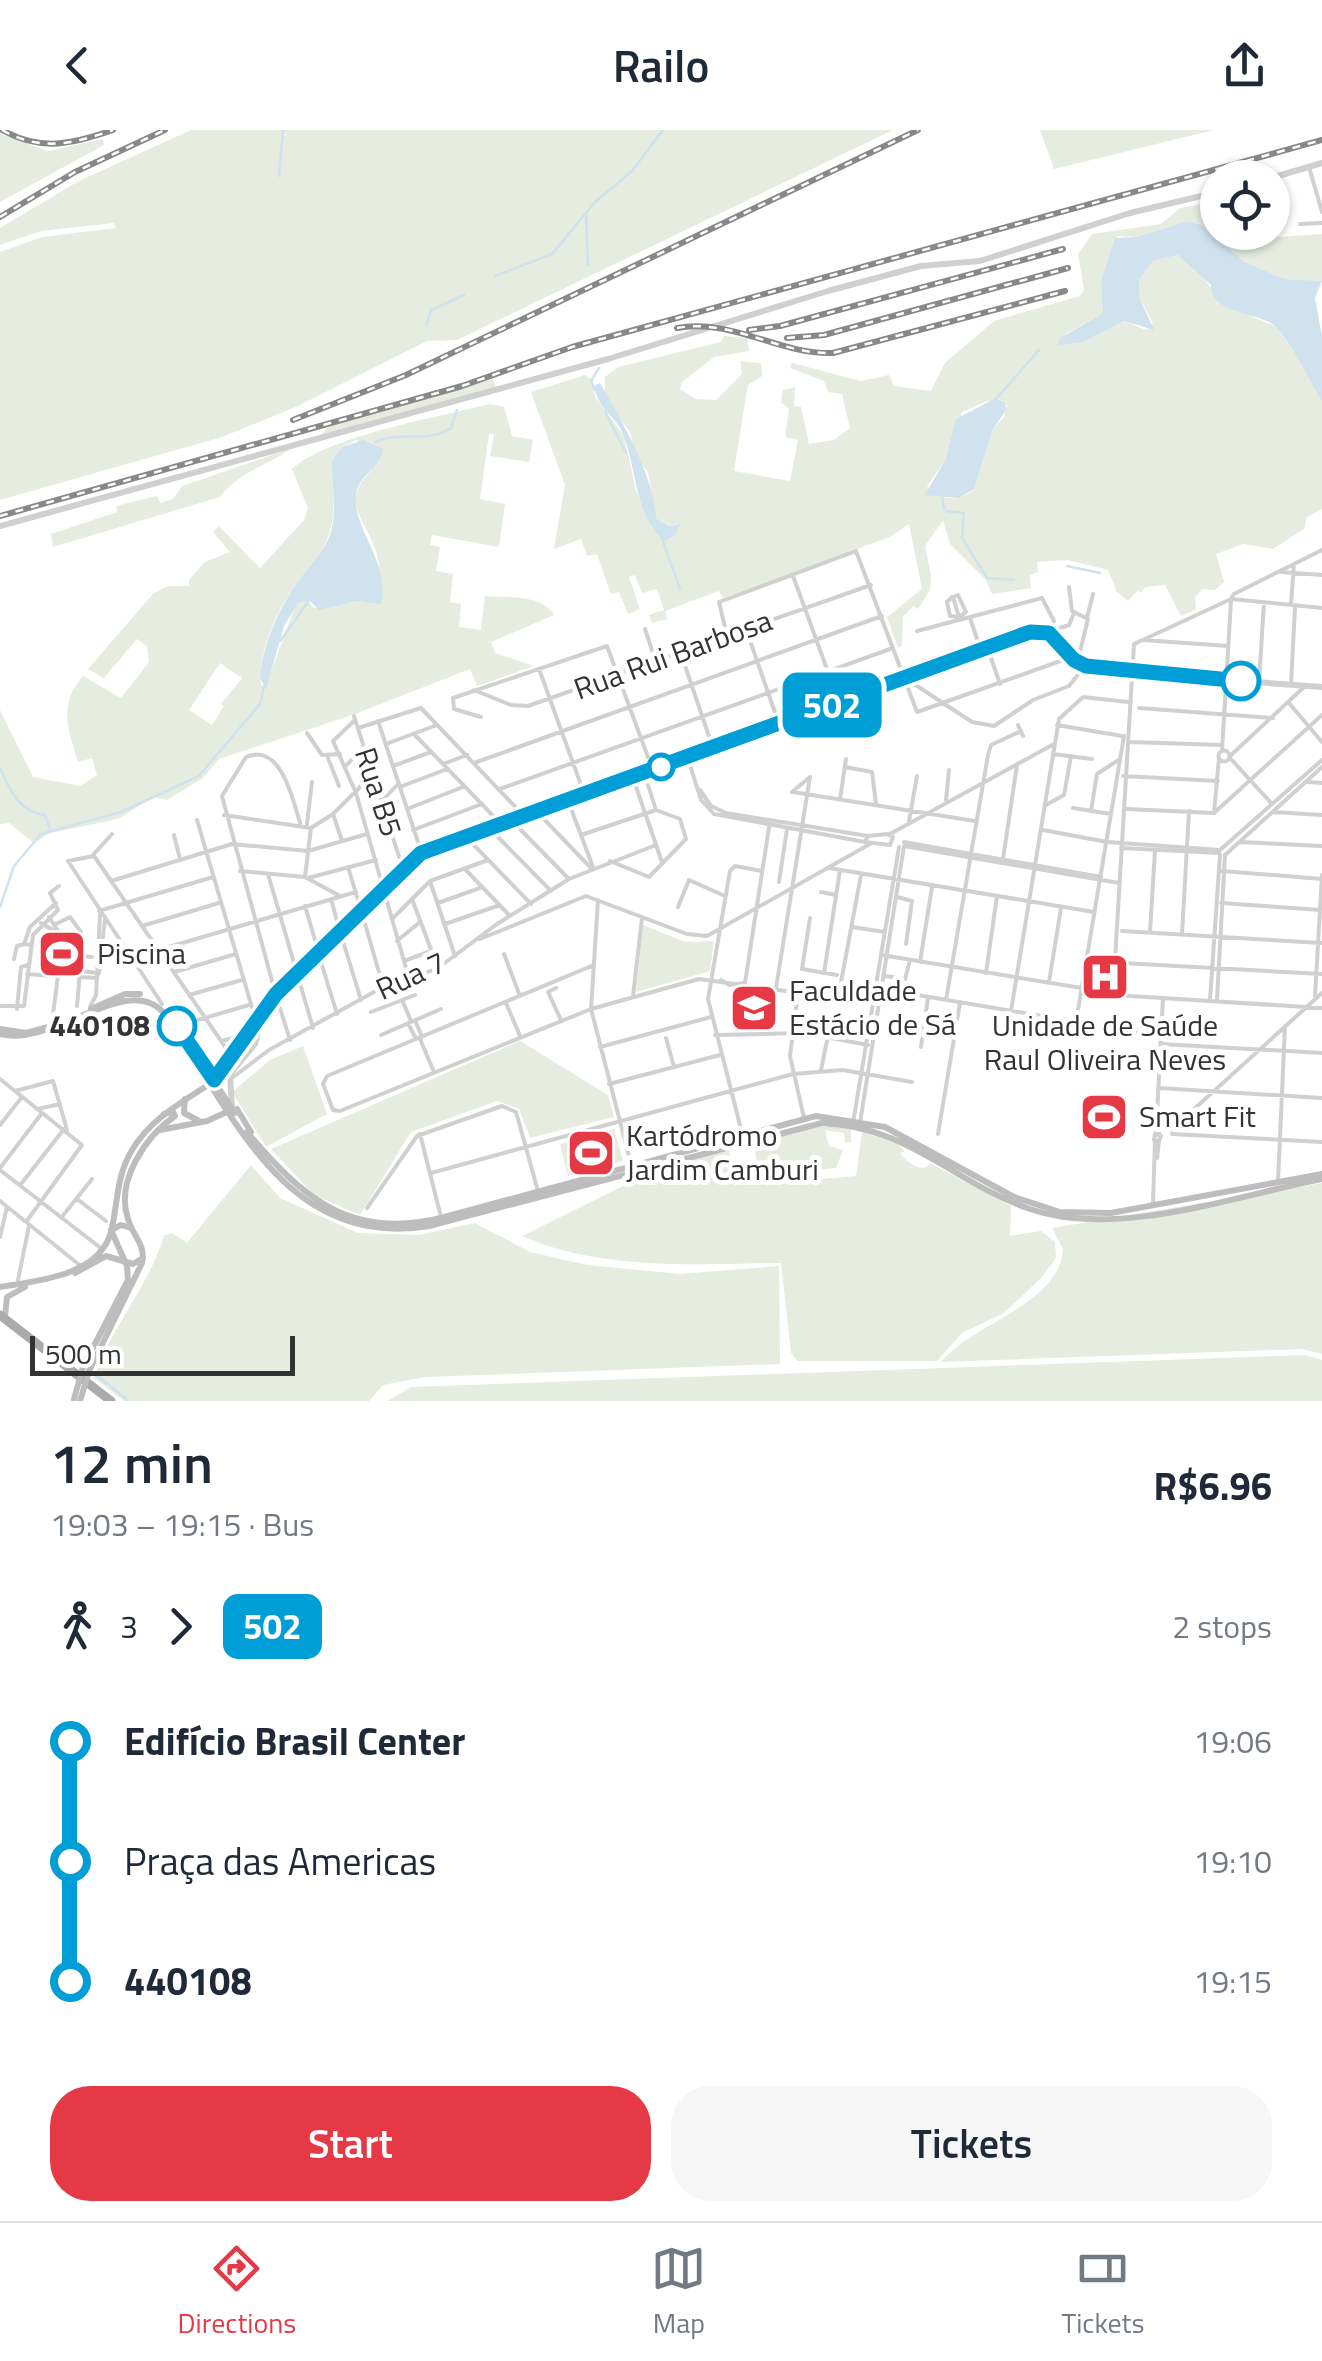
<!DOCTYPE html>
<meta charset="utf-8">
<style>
body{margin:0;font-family:"Titillium Web",sans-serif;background:#f6f6f7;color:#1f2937;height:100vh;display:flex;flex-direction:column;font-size:38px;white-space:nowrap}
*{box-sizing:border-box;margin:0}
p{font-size:32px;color:#747a83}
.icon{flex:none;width:55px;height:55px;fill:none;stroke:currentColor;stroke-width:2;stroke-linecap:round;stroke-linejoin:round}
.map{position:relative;height:1271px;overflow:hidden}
.side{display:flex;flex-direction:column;background:#fff;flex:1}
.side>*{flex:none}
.badge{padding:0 20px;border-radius:15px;font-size:35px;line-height:65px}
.tools{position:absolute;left:1200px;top:30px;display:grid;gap:20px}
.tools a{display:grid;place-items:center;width:90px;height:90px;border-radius:50%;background:#fff;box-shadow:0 2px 8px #0004;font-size:50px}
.scale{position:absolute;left:30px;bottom:25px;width:265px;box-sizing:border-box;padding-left:10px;border:5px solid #333;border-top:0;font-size:28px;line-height:35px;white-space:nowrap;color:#333;-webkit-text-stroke:8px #fff;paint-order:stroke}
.map>.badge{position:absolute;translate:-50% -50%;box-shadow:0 0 0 5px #fff}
.legs{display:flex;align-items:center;gap:15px;height:110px;padding:0 50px;font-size:32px}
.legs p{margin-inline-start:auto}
.headline{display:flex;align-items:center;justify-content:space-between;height:170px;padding:0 50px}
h1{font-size:55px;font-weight:600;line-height:75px}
.button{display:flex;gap:20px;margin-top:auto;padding:20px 50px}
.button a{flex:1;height:115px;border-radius:40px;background:#e63946;color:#fff;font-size:40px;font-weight:600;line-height:115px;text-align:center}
.button a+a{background:#f6f6f7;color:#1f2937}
ul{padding:0 50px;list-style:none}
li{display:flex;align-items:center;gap:35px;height:120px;font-size:38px}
li i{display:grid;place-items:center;width:15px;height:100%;margin:0 12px;background:currentColor}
li i::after{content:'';width:25px;height:25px;margin:-12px;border:8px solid;border-radius:50%;background:#fff}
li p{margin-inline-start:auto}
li:first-child i{background:linear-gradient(#0000 50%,currentColor 0)}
li:last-child i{background:linear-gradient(currentColor 50%,#0000 0)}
header{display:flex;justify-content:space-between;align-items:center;height:130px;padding:0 50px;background:#fff;font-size:45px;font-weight:600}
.tabs{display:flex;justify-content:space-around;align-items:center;height:140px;border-top:2px solid #e0e1e3;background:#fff;font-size:28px;color:#747a83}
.tabs a{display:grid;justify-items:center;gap:5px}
.tabs .on{color:#e63946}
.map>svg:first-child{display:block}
</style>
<header><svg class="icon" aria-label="back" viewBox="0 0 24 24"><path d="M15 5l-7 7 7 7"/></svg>Railo<svg class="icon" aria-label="share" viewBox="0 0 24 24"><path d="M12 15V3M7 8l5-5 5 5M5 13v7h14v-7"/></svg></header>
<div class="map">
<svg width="1322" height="1271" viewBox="0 0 1322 1271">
<rect width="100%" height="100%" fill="#fff"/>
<!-- green -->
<path fill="#e6ecdf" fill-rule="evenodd" d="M191 0H893L457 210 427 211 298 276 222 307 0 370V122L42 107 116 98 114 93 41 101 0 115V98L79 51Z
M1040 0H1214L1054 39Z
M0 4 48 21 103 9 104 15 0 72Z
M1206 73 1217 79 1218 102H1272L1273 94 1278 107 1322 104V151L1285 149 1245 132 1201 95 1188 91 1136 107 1117 106 1101 151 1103 183 1065 204 1083 212 1124 191 1146 200 1153 193 1140 169 1139 150 1153 131 1178 125 1193 135 1225 175 1277 197 1302 234 1322 271V379L1307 387 1304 399 1273 419 1243 414 1216 424 1224 452 1215 460 1202 459 1195 468 1196 479 1181 486 1165 455 1145 457 1141 463 1138 460 1128 471 1117 462 1108 440 1067 430 1037 432 1038 442 1030 445 1031 458 992 464 986 450 950 414 943 390 925 416 931 445 930 460 918 479 913 476 903 487 902 515 898 518 887 487 922 459 909 394 890 407 723 468 719 461 665 481 667 489 652 493 649 485 664 480 657 459 642 463 635 445 629 447 640 479 628 484 619 462 611 464 597 424 587 426 581 409 554 419 565 355 531 262 585 245 592 250 595 267 624 306 636 361 664 411 677 394 670 396 656 388 648 342 636 328 630 302 605 268V247L618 237 721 212 724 206 747 208 749 221 714 227 682 252 680 259 696 269 716 270 742 244 740 231 761 233 762 246 748 255 734 341 790 351 798 310 785 307 789 279 781 272 783 260 795 257 794 276 801 277 809 314 834 310 850 298 842 264 828 262 824 251 790 238 792 233 861 251 889 245 894 256 931 261 945 233 994 191 1080 166 1084 160 1078 124 1092 104 1161 94 1180 78ZM987 271 1007 275 1004 287 993 299 974 359C958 374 942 369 927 357L946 328 962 282Z
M493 249 496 258 321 305 332 293Z
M490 274 504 277 512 306 533 310 529 332 490 326 494 304H489L480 369 505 374 499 417 432 405 430 415 440 417 436 441 453 444 450 472 461 474 459 497 481 500 485 466C507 468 542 464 554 485L491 512 495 523 534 536 477 556 470 539 355 584 219 629 203 648 167 670 153 667 118 689 50 703 34 713 9 693 0 694V580L33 647 80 656 97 645 92 628 78 632C68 599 58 575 83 546L121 568 149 532 147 516 137 509 104 548 88 539 153 464 168 456H189V450L205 432 230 422 213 402 219 396 260 438 304 390 308 378 292 339C328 306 439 287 490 274ZM357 310 372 340C337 373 368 390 377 425 381 440 381 458 381 473L356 471 314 478 306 470 296 474 265 558 261 554C259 520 275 486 293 458 305 440 320 429 328 407 338 381 331 356 332 330L342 317ZM220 533 242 548 221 574 224 576 212 595 189 580Z
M290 319C265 337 240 341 220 367L53 417 51 404 117 382 116 376 157 366 160 373 173 369 182 356Z
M643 795 685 812 714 811 710 841 636 862Z
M520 911 608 965 614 987 530 1008 519 979 497 971 411 1002 360 1085 314 1065 271 1019Z
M303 916 327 984 266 1017 232 962 270 930Z
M833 996 851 999V1012L845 1013 844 1003 825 1000 829 1016 843 1020 836 1038 759 1044 754 1016 797 999Z
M614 999 623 1031 568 1046 560 1014Z
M862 1002 896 1013 905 1021 900 1023C906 1032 923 1045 930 1033L1011 1076 1010 1106 1041 1101 1055 1112 1056 1128 1042 1147 1004 1183 962 1203 937 1231H798L791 1223 781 1133C696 1134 602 1141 522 1106L637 1049 636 1042 735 1017 740 1018 729 1022 735 1034 746 1032 752 1055 856 1046Z
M251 1035 280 1068 358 1103 419 1105 475 1093 530 1122 587 1135 680 1144 779 1136 780 1234 425 1247 383 1255 369 1271H124L94 1248C111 1197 149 1156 164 1106L172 1103 187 1113Z
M1322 1053V1224L1302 1219 941 1232C972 1194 1060 1174 1063 1119L1052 1098Z
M1305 1225 1322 1230V1271H387L411 1257Z"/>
<!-- water -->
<path fill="#cfe2ee" d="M1188 91 1201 95 1245 132 1285 149 1322 151 1315 168 1322 206V271C1311 253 1286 202 1271 193 1251 182 1210 182 1211 155L1178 125 1153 131 1139 150 1140 169 1154 200 1124 191 1083 212 1058 215 1060 208 1103 183 1101 151 1115 108 1136 107Z
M600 253C620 287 655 348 656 388L669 396 680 394 675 405 664 411C633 382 637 336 622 302 614 284 595 277 595 255Z
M994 269 1004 272 1007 279 993 299 974 359 959 368 925 365 946 328 956 289Z
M363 310 383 319C380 340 357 345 356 366 353 400 391 433 381 474L356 471 319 480 310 471 298 473 284 496 266 559 260 548C263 515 275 488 292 460 307 436 328 422 333 393 336 371 331 351 332 330L342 317Z"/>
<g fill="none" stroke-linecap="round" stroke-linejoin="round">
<!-- stream -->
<path stroke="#cfe2ee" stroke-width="2.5" d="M279 46 283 0
M586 84 588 135
M495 146 552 124 595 72 632 41 663 0
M427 194 431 180 464 165
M595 260 591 251 599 238
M995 270 1039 220
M605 281 626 323
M375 312C400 300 426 314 451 298L457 280
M942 366 944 379
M946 381 964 383 962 408 987 448 1014 450
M662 409 680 459
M1067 436 1100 443
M280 511 310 469
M0 638C10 660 19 682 45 685L50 699
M0 777 14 736 41 704 121 682 199 646 260 574 264 556
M96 1245 129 1271"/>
<!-- minor -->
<path stroke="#d0d0d0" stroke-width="4" d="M1309 37 1322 82
M1300 94 1322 93
M1281 442 1322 445
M793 446 839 572
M1069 457 1072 481 1088 489 1079 526
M958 465 966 482 959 487 953 467Z
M952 467 947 472 950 486 958 487
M1231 469 1322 478
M1291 474 1294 434
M970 488 981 521
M1087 488 1093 464
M645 499 656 532
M746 499 779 594
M917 501 1042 468 1054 491 1049 503
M727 506 719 472 856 421 917 582 1066 529
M1055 510 1057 499 1069 495 1074 483
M1143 510 1228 516
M681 524 713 618
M990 525 1000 554
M539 539 585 666
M911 552 972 592 994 596 1033 570 1069 556 1083 538
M1259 553 1264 472
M1291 555 1295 477
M474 560 511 575 528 576 871 455
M1289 573 1322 612
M1139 578 1273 588
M354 586 403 739
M481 587 454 579 453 568 607 516 652 638
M355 590 333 611 356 663 406 838
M378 591 422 724
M1018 595 1023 606
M1057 595 1122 606
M358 598 421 578 523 685
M307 603 322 625 340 624
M414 604 501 694
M1129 612 1222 615
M386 614 437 595
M1218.5 626a5.5 5.5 0 1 1 11 0a5.5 5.5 0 1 1-11 0Z
M1222 621 1231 471
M1053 624 1092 629
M1230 626 1303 558
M328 628 339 656
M1230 628 1272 674
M689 632 701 670 714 684 865 712
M474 633 882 486
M443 634 467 625
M346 636 363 617
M393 636 431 622
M845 637 872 642 876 674
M1123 646 1218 651
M634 651 662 732
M1307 652 1322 653
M400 657 447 639
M500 659 893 518
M700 660 711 676 726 683 868 706
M792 662 810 647
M793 662 975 691
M840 669 846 629
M946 670 949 640
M382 671 399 653
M1046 675 1064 665 1071 626
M570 676 593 737
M1073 678 1111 684
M407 679 463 657
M1127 679 1214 683 1322 585
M1091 681 1097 644 1120 629
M1273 682 1322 685
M1214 683 1219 628
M333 684 342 711
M539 684 591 738
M224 685 311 698
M197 690 256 891
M909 691 917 646
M307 694 312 652
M515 694 569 749
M311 698 333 684 373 644
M413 700 482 674
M1043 700 1107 712 1220 720 1322 630
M493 702 551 761
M887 704 893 707 890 715 865 712 868 706Z
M890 704 1054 614
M174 705 180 729
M581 705 656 680
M471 712 531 774
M904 712 1101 747
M1240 712 1322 716
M904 716 1119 753
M1121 718 1219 723
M93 725 112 704
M1225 725 1322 637
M1003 729 1017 635
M610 731 649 747 686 709 680 689 656 680 648 655
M348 737 361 780
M829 738 1094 782
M465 739 510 786
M240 741 305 747 340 766
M1222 741 1322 749
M268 744 313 898
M305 747 311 698
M308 748 376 730
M111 751 232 714 308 721 367 704
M430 751 455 826
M779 752 787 699
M821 762 836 765
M897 767 912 771 906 814
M331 769 339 799
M412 769 438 838
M598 770 591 879 631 1034
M438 773 480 758
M1221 773 1321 780
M305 776 318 820
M678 777 689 750 725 766
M99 781 213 747
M363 787 381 849
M810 788 802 839 837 845
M392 789 430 751 488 730
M41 793 56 802 47 846
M445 794 500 775
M54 795 70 787 81 802 67 813
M142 796 219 773
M852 797 885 802
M1122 801 1322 813
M1150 802 1155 720
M1182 804 1189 681
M342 808 361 870
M480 809 586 766 687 804 707 806 870 714
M397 811 420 792
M31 815 24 814 30 797 56 773
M504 824 520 866
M69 825 92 827
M882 825 1130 866 1322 878
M131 828 356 762
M14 829 17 816 24 814
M404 831 431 821
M1086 831 1322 844
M321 832 337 884
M920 832 932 757
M594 835 327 946 323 954 333 980 340 981 591 879 699 849 880 874
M67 839 97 843
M174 842 236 824
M824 843 840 740
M986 843 997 766
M27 844 54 846 67 839 68 816 49 787
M885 846 905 849 910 830
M80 847 96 848 99 843 105 789
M721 850 729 855 745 853 770 691
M1049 852 1061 778
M556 858 548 862 561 890
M776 858 810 647
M882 859 1161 906
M275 862 222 666 246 627C281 612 293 670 300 693
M798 862 790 926 804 988
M1113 863 1134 514 1231 469 1234 464 1322 420
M189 865 242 850
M633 866 642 788
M1315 866 1322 745
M838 868 861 745
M402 870 411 891
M946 870 988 625 991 615 1021 601
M1210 870 1220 725
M1217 870 1225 725
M278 872 290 910
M506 873 520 906
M162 874 68 731 94 726 230 924
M0 876H24L33 805 58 780 50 763 59 756
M77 876 80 841
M90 877 96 865 100 784
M17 879 21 837 28 835
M1011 881 1059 589 1083 567 1128 572
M371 882 415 865
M53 885 58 845
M415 890 422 907
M1076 892 1124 606
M408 893 416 909
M177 896 249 875
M381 905 441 879
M715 905 804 903 868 915
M666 908 674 937
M420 909 434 942
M221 911 246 905
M1161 914 1322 923
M600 917 711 887
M921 917 928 868
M821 940 828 906
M232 948 269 920 374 862 438 838 497 794 569 749 656 715
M0 949 82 1015 26 1092
M609 954 720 925
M1159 958 1322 968
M15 961 53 951 67 1000
M38 979 60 974
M853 993 899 717
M860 993 904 716
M0 995 22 967
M1171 1000 1322 863
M420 1004 441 1087
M938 1004 960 873
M1155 1004 1161 1006 1159 1011 1154 1010Z
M1156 1004 1163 868
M1159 1004 1160 983
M1172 1004 1322 1012
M744 1011 708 869 730 741 735 736 762 741
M1157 1028 1159 1011
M0 1038 42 983
M0 1040 102 1119
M431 1043 793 944 843 940 912 952
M1278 1051 1285 896
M21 1054 64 999
M77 1069 106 1091
M0 1071 82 1137
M1153 1073 1155 1011
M367 1078 417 1006 502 976 516 982 538 1061
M61 1088 92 1049
M0 1107 7 1077
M18 1150 29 1096"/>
<!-- tertiary -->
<path stroke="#d0d0d0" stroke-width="6" d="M1271 48 1322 33
M0 396 608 229 828 161 921 136 980 131 1130 83 1218 62
M946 534 1041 500 1079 533
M214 950 275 865 421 723 920 544
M232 977 230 944 255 914 261 892 277 870 429 725 1036 506C1057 507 1067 533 1089 540L1322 557"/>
<!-- secondary -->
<path stroke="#bdbdbd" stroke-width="6" d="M91 879 125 864H140
M0 899 26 903 52 896
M0 904C53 918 126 842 163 882 232 979 284 1121 429 1096L822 993C908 996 954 1053 1030 1079 1115 1109 1235 1066 1322 1049
M192 918 235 983
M185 969 184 983 199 991
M237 979 251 1002
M160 1000 207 991 229 981
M247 1002C302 1067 349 1110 441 1088L816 986 885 997 1014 1067 1060 1082 1111 1083 1322 1044
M75 1143 106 1126 133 1134 143 1128
M0 1157C37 1151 99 1146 111 1102 118 1074 116 1046 132 1020 152 987 183 972 214 951
M5 1187 7 1167 25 1157
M83 1237 128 1150 127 1136 111 1100 121 1095 131 1098
M89 1241 142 1133C146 1114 133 1107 128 1089 115 1051 146 1006 175 986L173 982 164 984"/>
<!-- primary -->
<path stroke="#ababab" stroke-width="9" d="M0 1185 111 1271"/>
<!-- rail casing -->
<g stroke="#888" stroke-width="6">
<path id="rail" d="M2 0C41 22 73 14 113 0
M0 87 75 42 165 0
M677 198C733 188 779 225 833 223L1065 161
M749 200 780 196 1063 119
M787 208 824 205 1068 138
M293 290 406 245 918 0
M0 386 462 256 572 217 1322 10"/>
</g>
<!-- rail -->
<use href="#rail" stroke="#fff" stroke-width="2.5" stroke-dasharray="8" stroke-linecap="butt"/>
<!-- secondary-bridge -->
<path stroke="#bdbdbd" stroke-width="6" d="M74 1269 83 1237
M80 1271 89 1241"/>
</g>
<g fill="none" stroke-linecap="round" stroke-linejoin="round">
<!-- line-1 casing -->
<g stroke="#fff" stroke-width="22">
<path id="line-1" d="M177 896 214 950 276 864 421 723 1030 502 1049 503 1074 530 1086 536 1241 551"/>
</g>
<!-- line-1 -->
<use href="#line-1" stroke="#009ed6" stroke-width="15"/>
</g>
<!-- icons -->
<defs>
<g id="stadium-square" transform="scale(2.5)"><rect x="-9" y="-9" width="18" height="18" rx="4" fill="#e63946" stroke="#fff"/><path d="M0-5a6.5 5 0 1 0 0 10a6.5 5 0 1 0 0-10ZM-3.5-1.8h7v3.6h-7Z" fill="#fff"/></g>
<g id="hospital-square" transform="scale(2.5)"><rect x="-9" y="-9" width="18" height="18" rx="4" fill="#e63946" stroke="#fff"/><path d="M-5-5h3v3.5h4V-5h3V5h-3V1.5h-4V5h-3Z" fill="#fff"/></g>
<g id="university-square" transform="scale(2.5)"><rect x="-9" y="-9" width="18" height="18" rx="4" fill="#e63946" stroke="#fff"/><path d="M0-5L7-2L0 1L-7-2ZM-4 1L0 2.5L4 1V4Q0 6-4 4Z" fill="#fff"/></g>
</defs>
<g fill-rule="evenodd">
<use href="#stadium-square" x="62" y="824"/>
<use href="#hospital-square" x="1105" y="847"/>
<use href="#university-square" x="754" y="878"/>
<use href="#stadium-square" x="1104" y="987"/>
<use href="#stadium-square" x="591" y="1023"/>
</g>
<!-- markers -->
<g fill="#fff" stroke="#009ed6" stroke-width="5">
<circle cx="1241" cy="551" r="18"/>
<circle cx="661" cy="637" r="12"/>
<circle cx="177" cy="896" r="18"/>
</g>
<g text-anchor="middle" stroke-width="10" stroke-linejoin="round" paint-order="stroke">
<!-- street labels -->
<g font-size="30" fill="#333" stroke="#fff">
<text transform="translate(673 525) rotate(-20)" y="10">Rua Rui Barbosa</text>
<text transform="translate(378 662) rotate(72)" y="10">Rua B5</text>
<text transform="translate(411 846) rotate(-25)" y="10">Rua 7</text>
</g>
<!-- poi labels -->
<g font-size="30" fill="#333" stroke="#fff" text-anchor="start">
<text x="97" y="834">Piscina</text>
<text x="789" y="871">Faculdade<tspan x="789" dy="34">Estácio de Sá</tspan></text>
<text x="1105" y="906" text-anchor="middle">Unidade de Saúde<tspan x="1105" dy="34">Raul Oliveira Neves</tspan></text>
<text x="1139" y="997">Smart Fit</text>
<text x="626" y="1016">Kartódromo<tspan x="626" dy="34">Jardim Camburi</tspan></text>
</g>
<!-- stop labels -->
<g font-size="30" font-weight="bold" fill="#333" stroke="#fff" text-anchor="end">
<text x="150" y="906">440108</text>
</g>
</g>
</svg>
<div class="tools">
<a><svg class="icon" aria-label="locate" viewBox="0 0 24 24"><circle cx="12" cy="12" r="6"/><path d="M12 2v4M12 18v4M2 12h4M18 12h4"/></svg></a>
</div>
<div class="scale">500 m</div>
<b class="badge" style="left:832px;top:575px;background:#009ed6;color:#fff">502</b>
</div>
<section class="side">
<div class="headline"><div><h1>12 min</h1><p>19:03 – 19:15 · Bus</p></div><b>R$6.96</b></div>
<div class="legs"><svg class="icon" aria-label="walk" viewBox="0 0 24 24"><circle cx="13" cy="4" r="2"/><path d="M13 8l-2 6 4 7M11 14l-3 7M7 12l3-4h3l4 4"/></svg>3<svg class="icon" aria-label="forward" viewBox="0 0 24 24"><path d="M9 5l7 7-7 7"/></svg><b class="badge" style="background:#009ed6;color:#fff">502</b><p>2 stops</p></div>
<ul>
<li><i style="color:#009ed6"></i><b>Edifício Brasil Center</b><p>19:06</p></li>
<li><i style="color:#009ed6"></i><span>Praça das Americas</span><p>19:10</p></li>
<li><i style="color:#009ed6"></i><b>440108</b><p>19:15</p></li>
</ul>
<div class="button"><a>Start</a><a>Tickets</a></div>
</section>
<nav class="tabs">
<a class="on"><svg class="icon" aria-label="directions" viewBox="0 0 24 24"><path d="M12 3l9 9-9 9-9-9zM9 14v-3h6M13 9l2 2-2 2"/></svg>Directions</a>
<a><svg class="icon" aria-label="map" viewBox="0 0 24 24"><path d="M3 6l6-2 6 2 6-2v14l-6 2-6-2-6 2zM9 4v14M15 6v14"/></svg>Map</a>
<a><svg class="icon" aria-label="tickets" viewBox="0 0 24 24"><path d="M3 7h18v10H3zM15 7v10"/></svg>Tickets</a>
</nav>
